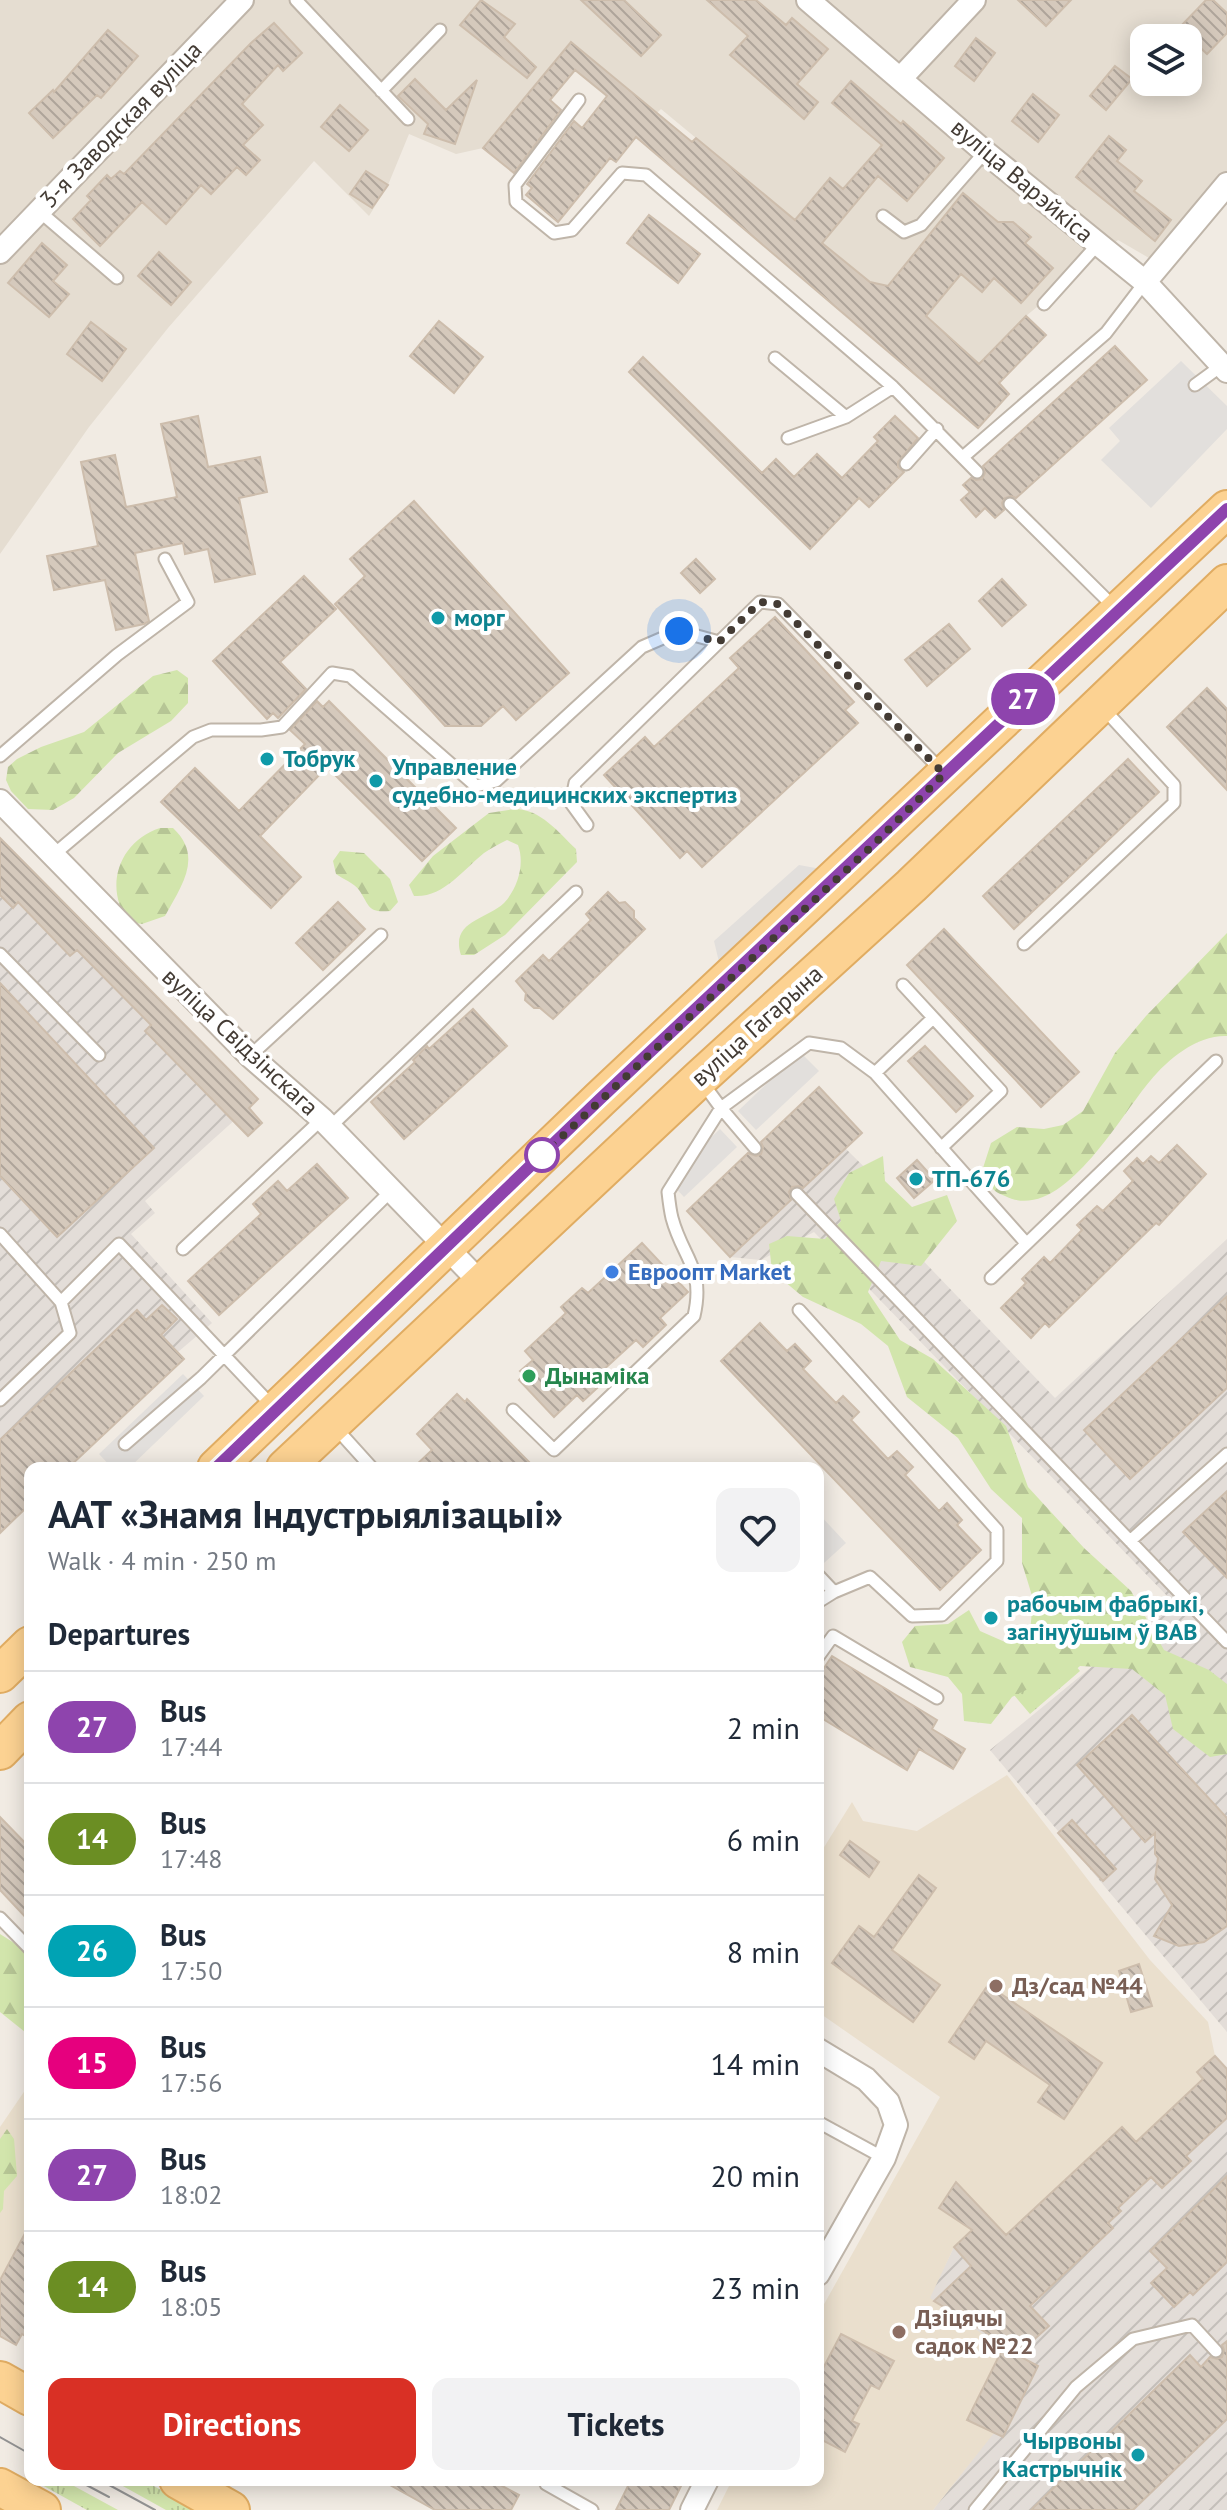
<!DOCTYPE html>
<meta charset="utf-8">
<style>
body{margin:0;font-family:"PT Sans",sans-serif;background:#f2f2f3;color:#1f2937;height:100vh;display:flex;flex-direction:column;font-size:30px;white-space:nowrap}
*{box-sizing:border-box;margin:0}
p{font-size:26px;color:#747a83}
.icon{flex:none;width:44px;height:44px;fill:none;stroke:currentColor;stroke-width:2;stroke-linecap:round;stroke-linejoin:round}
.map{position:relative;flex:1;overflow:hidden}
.details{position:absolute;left:24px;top:1462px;width:800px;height:1024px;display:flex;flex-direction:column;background:#fff;border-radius:16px;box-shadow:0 4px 20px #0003}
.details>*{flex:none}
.badge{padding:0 16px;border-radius:26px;font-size:28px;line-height:52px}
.fabs{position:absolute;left:1130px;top:24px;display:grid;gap:16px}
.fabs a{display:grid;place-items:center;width:72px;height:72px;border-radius:16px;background:#fff;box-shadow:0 4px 20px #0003;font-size:40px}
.you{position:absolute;width:40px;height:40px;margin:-20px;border:6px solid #fff;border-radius:50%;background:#1a73e8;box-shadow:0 0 0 12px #1a73e833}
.map>.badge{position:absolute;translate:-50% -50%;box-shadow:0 0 0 4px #fff}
h2{padding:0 24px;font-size:30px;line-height:72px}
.round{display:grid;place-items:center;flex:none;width:84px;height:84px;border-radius:16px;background:#f2f2f3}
.summary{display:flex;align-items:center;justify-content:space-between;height:136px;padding:0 24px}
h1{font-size:38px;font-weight:600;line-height:60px}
.cta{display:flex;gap:16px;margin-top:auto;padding:16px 24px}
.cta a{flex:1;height:92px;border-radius:16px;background:#d93025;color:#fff;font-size:32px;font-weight:600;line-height:92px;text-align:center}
.cta a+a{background:#f2f2f3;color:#1f2937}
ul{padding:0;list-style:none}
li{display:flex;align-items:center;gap:24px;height:112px;padding:0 24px;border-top:2px solid #e0e1e3}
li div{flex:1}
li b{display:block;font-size:30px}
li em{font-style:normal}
li .badge{min-width:88px;font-weight:700;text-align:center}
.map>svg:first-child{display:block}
</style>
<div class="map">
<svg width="1227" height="2510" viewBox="0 0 1227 2510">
<defs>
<pattern id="industrial-furrows" width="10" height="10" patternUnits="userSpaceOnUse" patternTransform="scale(2)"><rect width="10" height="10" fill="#e3ddd8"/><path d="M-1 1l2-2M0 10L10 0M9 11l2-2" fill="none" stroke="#c4bfba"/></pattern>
<pattern id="grass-tufts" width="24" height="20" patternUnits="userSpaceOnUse" patternTransform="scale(2)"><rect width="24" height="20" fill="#d2e5ac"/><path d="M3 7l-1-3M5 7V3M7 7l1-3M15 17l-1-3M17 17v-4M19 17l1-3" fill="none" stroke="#b6c595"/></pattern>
<pattern id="forest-firs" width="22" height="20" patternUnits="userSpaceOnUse" patternTransform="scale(2)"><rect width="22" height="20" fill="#d2e5ac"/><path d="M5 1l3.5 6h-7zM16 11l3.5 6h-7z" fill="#b6c595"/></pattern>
<pattern id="building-back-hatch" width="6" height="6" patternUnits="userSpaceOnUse" patternTransform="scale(2)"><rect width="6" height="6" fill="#d5c9bc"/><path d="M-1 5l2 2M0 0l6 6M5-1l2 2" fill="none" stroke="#aea49a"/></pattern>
</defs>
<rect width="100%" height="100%" fill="#f1ebe3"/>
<!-- residential -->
<path fill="#e5ddd1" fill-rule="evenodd" d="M0 0H1227V179L1149 258 1118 240 1026 316 979 364 930 329 881 284 870 282 661 109 657 113 570 42 483 148 456 154 409 134 388 185 369 216 314 161 168 328 89 427 0 554ZM1144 38H1188V82H1144Z"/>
<!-- industrial -->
<path fill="url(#industrial-furrows)" d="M0 838 258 1099 145 1201 155 1213 131 1234 212 1323 178 1352 184 1359 68 1468H30V1504L0 1533Z
M845 1148 922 1224 908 1245 1055 1398 1227 1239V2032L990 1750 1172 1601 814 1232 761 1260 730 1257Z
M1215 2056 1227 2069V2510H933L993 2433 967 2420 929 2298 954 2247 988 2216 1006 2234 1122 2127 1137 2142 1203 2079 1197 2073Z"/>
<!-- education -->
<path fill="#eadfcd" d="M1007 1775 1150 1960 1208 2022 1215 2056 1197 2072 1203 2079 1136 2142 1121 2127 1006 2235 988 2216 954 2247 930 2298 1003 2348 967 2419 994 2433 933 2510H717L732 2480H818V2315L940 2097 818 2012V1857L852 1802 863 1821 917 1831Z
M30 2083V2339L22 2335 16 2345 0 2336V2127Z"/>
<!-- grass -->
<path fill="url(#grass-tufts)" d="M1053 1639 1080 1671 1030 1714 1003 1682Z
M33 2480H63L118 2510H87Z
M112 2480H143L197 2510H166Z"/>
<!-- forest -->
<path fill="url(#forest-firs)" d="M177 670 188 678V703L171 721 118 753 74 798 53 810 28 809 11 791 6 780 8 767 17 759 41 747 84 732 153 676Z
M514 809C541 809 558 832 576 849L577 862 505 935 474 955H461C450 921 486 920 504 903 518 888 525 864 518 845L507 840C499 844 491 848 484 853 463 870 443 898 414 896L409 885 433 856 489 813Z
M160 828H173C204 857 181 886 165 916L142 924 129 922C103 888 119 841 160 828Z
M340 851 364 853 390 879 398 902 390 911C367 913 370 906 359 890 354 883 343 879 336 874L333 861Z
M1227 933V1036C1197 1035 1168 1059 1150 1081 1120 1116 1061 1225 1005 1196 1001 1194 997 1193 994 1190 989 1185 986 1174 983 1168L991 1143 1017 1127 1044 1129 1063 1125 1083 1111 1115 1053 1146 1016Z
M883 1156 885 1181 912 1207 947 1195 957 1221 921 1266 881 1261 868 1292 900 1340 933 1359 1006 1426 1028 1487 1084 1548 1131 1591 1164 1650 1209 1670 1227 1684V1754L1210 1757 1173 1729 1165 1695 1132 1669 1080 1666 1052 1690 1034 1686 1012 1697 991 1724 964 1721 962 1694 948 1677 910 1667 902 1642 915 1626 948 1624 969 1610 980 1631 1005 1642 1030 1633 1033 1599 1022 1563V1518L991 1489 958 1438 907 1397 888 1346 861 1324 803 1297 772 1271 769 1244 787 1236 825 1239 841 1221 834 1199 849 1173Z
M0 1934 30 1953V2036L0 2012Z
M7 2129 14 2139 17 2176 4 2191 3 2209 0 2213V2139Z"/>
<!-- parking -->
<path fill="#e2dfdc" d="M1181 361 1227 406V429L1151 508 1101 460 1120 441 1109 428Z
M799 865 821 869 719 962 714 941Z
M800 1052 819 1071 756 1130 738 1111Z
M720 1129 737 1147 684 1197 667 1179Z
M183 1374 204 1396 129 1468H112L99 1454Z
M818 1513 846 1543 824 1563 818 1557Z"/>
<!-- building -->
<path fill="url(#building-back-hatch)" stroke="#cdbdac" stroke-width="2" d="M481 0 515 24 504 37 536 67 527 78 460 25Z
M581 0H624L661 35 641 56Z
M707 0H756L786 25 792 18 828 49 797 84 818 102 804 119 730 55 748 36Z
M1018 0H1071L1046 26Z
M1206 0H1213L1227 13V33L1207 54 1179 28Z
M274 23 302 53 283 71 278 65 242 104 263 125 243 145 260 160 246 175 237 167 211 194 201 185 166 224 142 202 100 246 73 219 91 200 87 196 107 175 111 179 120 171 124 174 251 43Z
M108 30 138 56 101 98 97 95 53 138 29 113 53 90 54 92Z
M976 38 995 53 974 81 955 66Z
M571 42 692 142 696 138 795 220 830 178 843 189 882 145 832 103 851 81 901 124 903 121 944 158 907 201 878 176 822 243 870 282 888 286 963 193 998 222H1013L1031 237 1025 243 1053 268 1021 303 994 278 982 292 961 274 926 316 979 364 1026 316 1046 335 999 383 1009 394 978 428 636 137 616 162 610 158 558 222 526 195 532 188 527 184 574 121 582 128 607 96 575 70 550 100 561 110 514 173 483 148Z
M1115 66 1132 79 1106 110 1090 96Z
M415 79 446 110 477 80 455 144 424 134 428 124 398 96Z
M1033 94 1059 115 1038 142 1012 121Z
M340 105 368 130 349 151 321 127Z
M1109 136 1126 150 1117 161 1142 181 1134 191 1171 220 1155 241 1076 177Z
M366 171 388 185 372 208 350 194Z
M649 215 700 254 678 283 627 243Z
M42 243 67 265 53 281 69 294 49 317 8 283Z
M159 252 191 282 171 305 138 276Z
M439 321 483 357 454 393 410 356Z
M91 322 126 349 102 381 67 354Z
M1115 346 1147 380 1016 498 1011 496 1005 498 1002 503 1004 510 995 518 985 508 976 517 961 500 970 492 963 485 971 478 976 480 982 479 985 473 983 466Z
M643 357 762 473 776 459 794 477 817 454 842 478 878 441 874 437 895 416 918 438 898 462V467L904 472 869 507 859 498 810 549 629 372Z
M198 416 208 467 260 457 267 492 239 498 255 574 215 582 208 549 185 554 183 543 135 553 149 621 144 624 116 630 105 580 54 590 47 556 98 546 81 462 115 455 126 507 177 497 161 424Z
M414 501 569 673 516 720 503 706 481 726H445L335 604 365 576 350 559Z
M696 559 715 579 700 593 681 573Z
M304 576 336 609 280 662 306 689 278 718 273 713 267 719 213 661Z
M1002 579 1026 605 1002 626 979 601Z
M775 617 854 702 845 710 858 723 702 867 687 851 680 858 604 775 645 737 654 747 739 668 730 658Z
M949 624 970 649 927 686 905 660Z
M1207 688 1227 709V790L1167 727Z
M317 701 323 707 329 701 456 828 422 861 327 767 260 836 301 877 271 908 161 802 195 768 239 811 305 744 290 730Z
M1128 759 1159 792 1014 929 983 896Z
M0 838 258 1099 249 1108 262 1123 248 1136 145 1031 151 1025 77 950 70 956 18 902 13 908 0 895Z
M608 892 619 903 625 902 634 911V918L645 929 553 1019 540 1008H534L525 1000 526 993 516 981 543 955 549 961 591 920 586 914Z
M338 902 365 929 323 970 296 943Z
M944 929 1079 1072 1041 1107 907 965Z
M0 983 154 1148 57 1237 0 1176Z
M473 1009 507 1046 404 1139 371 1102 415 1062 413 1060 427 1046 429 1049Z
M925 1046 973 1096 956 1112 908 1061Z
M819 1087 862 1133 803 1188 799 1186 792 1187 789 1192 791 1200 730 1257 687 1211 748 1153 756 1156 761 1154 763 1147 761 1142Z
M1177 1145 1206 1174 1159 1225 1156 1223 1049 1327 1045 1323 1031 1338 1001 1308 1026 1283 1022 1279 1044 1257 1050 1263 1082 1230 1077 1225 1097 1206 1103 1211 1133 1181 1124 1171 1137 1158 1143 1164 1151 1156 1159 1163Z
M917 1160 935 1180 914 1198 897 1178Z
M317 1164 348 1198 219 1315 188 1281 261 1214 253 1204 278 1181 287 1191Z
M642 1243 688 1292 660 1318 666 1325 643 1347 636 1340 601 1372 607 1379 583 1401 577 1395 554 1417 519 1380 524 1375 520 1371 533 1360 525 1351 566 1313 561 1307 582 1288 588 1293Z
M1227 1296V1388L1130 1479 1084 1430Z
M162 1305 177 1319 161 1335 184 1359 68 1468H30V1504L0 1533V1440L137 1310 146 1320Z
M760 1323 787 1351 795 1344 811 1361 803 1369 836 1403 843 1396 859 1412 851 1420 888 1459 897 1451 913 1467 905 1475 939 1511 947 1503 962 1520 957 1525 981 1550 940 1590 721 1361Z
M457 1394 465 1402 467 1399 535 1468H413L432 1450 417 1434Z
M1227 1491V1578L1183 1532Z
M832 1656 937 1720 932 1729 965 1749 953 1769 919 1749 907 1770 818 1716V1677Z
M1132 1715 1227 1818V1926L1204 1942 1179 1946 1154 1936 1172 1905 1155 1879 1158 1858 1155 1854V1833L1145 1842 1077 1765Z
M0 1817 30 1848V1922L0 1890Z
M1072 1820 1116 1869 1103 1881 1058 1833Z
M850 1841 879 1862 869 1877 840 1855Z
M919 1875 936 1888 892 1950 940 1985 913 2022 832 1963 859 1926 874 1937Z
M1139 1964 1152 2006 1131 2012 1119 1971Z
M988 1985 1102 2063 1064 2119 1038 2102 1050 2085 986 2041 974 2059 949 2042Z
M1215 2056 1227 2069V2118L1186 2156 1191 2161 1162 2188 1151 2177 1118 2208 1121 2211 1108 2223 1113 2228 1030 2306 1049 2326 1017 2355 1038 2366 1003 2437 967 2420 1005 2344 934 2301 971 2266 954 2247 972 2230 939 2208 956 2182 1006 2235 1122 2127 1136 2142 1203 2079 1197 2072Z
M1227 2176V2262L1193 2295 1190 2292 1174 2307 1151 2283 1167 2268 1150 2251Z
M30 2224V2339L22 2334 16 2345 0 2336V2280Z
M841 2334 894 2361 879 2389 871 2385 852 2421 859 2424 845 2452 818 2438V2378Z
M1227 2341V2419L1133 2510H1031L1190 2355 1201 2367 1210 2357 1217 2359 1222 2357 1224 2350 1222 2345Z
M381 2480H491L519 2495 511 2510H435Z
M631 2480H684L669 2510H616Z"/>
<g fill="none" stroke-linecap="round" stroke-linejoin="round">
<!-- lane casing -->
<g stroke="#bfb5a9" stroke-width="15">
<path id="lane" d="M296 0 408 119
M381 91 440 30
M579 100 515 185 516 202 554 233 572 230 622 173 646 175 893 387 977 472
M39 211 117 278
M883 216 904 232 921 225 985 152
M1044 304 1098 244
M775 358 846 417
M1195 385 1221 366
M788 438 846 417 893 387
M963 457 1106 333 1145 282
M906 464 937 429
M1010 504 1114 607
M0 756 117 655 188 602 165 559
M587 825 571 803 575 783 760 602 778 604 942 771
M52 856 193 737 211 730H261L282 727 332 673 350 676 476 786 496 781 642 647 679 631 719 642
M1024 944 1174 803V785L1102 707
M0 954 99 1055
M903 985 1001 1091 941 1148
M250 1056 381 935
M875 1073 933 1018
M330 1127 576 892
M755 1148 721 1108 809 1043 841 1048 875 1073 1026 1243
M797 1194 1227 1642
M0 1234 61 1302 119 1244 274 1408
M183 1249 322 1119
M991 1278 1216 1061
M799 1310 997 1530V1561L942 1615 912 1616 870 1577 834 1592
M0 1400 70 1333 61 1302
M513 1410 554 1450 694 1316C705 1268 683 1259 672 1218 670 1210 669 1201 668 1192L721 1108 702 1082
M335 1427 372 1468
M125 1444 201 1378 392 1190
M1130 1541 1227 1454
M818 1575 834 1592 818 1602
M818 1657 833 1636 937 1698
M0 1918 30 1949
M818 2122 884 2158
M546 2484 592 2510
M975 2510 1076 2387 1133 2339 1192 2325 1216 2351"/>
</g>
<!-- street casing -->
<g stroke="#bfb5a9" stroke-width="26">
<path id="street" d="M808 0 985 152 1145 282 1227 371
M900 79 974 0
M0 252 242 0
M1145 282 1227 184
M0 801 250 1056 322 1119 480 1282
M818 2050 866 2079 888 2102 896 2125 884 2158 818 2274
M692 2510 707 2480"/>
</g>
<!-- primary casing -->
<g stroke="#e0ac62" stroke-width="40">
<path id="primary" d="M216 1468 600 1099 1227 509
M285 1468 699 1079 911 886 1227 583
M0 1674 30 1645
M0 1751 30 1720
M0 2380 30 2397
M178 2480 231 2510
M0 2487 42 2510"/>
</g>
<!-- lane -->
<use href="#lane" stroke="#fff" stroke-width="11"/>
<!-- street -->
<use href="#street" stroke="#fff" stroke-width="22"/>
<!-- primary -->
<use href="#primary" stroke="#fcd292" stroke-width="36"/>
<!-- tram -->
<path stroke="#939393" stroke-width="2" d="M0 2437 30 2454
M77 2480 109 2497
M100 2480 155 2510"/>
</g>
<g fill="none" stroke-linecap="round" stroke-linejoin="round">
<!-- line casing -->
<g stroke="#fff" stroke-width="18">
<path id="line" d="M216 1468 600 1099 1227 509"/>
</g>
<!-- line -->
<use href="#line" stroke="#8e44ad" stroke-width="12"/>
<!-- walk -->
<path stroke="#433b34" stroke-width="8" stroke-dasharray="0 14.4" d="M542 1155 537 1160 872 846 944 774 778 604 760 602 719 642 679 631"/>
</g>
<!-- markers -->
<g fill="#0f9aa8" stroke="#fff" stroke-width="3">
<circle cx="438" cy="618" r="8"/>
<circle cx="267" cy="759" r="8"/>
<circle cx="376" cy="781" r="8"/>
<circle cx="916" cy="1179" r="8"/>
<circle cx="991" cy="1618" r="8"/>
<circle cx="1138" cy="2455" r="8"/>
</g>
<circle fill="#fff" stroke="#8e44ad" stroke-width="4" cx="542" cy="1155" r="16"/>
<circle fill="#3f7fe0" stroke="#fff" stroke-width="3" cx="612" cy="1272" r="8"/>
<circle fill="#2e9e5b" stroke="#fff" stroke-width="3" cx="529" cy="1376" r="8"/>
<g fill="#8d6e63" stroke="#fff" stroke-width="3">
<circle cx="996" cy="1986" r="8"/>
<circle cx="899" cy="2332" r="8"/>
</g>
<g text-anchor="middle" stroke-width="8" stroke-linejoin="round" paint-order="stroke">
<!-- street labels -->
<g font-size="24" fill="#433b34" stroke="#fff">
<text transform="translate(121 125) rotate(-46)" y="8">3-я Заводская вуліца</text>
<text transform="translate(1022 181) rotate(40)" y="8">вуліца Варэйкіса</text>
<text transform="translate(757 1026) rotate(-42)" y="8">вуліца Гагарына</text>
<text transform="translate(240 1042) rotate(43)" y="8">вуліца Свідзінскага</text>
</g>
<!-- culture labels -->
<g font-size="24" font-weight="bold" fill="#0d838f" stroke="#fff" text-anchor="start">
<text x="454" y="626">морг</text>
<text x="283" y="767">Тобрук</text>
<text x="392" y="775">Управление<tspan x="392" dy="28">судебно-медицинских экспертиз</tspan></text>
<text x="932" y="1187">ТП-676</text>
<text x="1007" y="1612">рабочым фабрыкі,<tspan x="1007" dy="28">загінуўшым ў ВАВ</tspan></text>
<text x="1122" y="2449" text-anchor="end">Чырвоны<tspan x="1122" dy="28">Кастрычнік</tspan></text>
</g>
<!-- shop labels -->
<g font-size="24" font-weight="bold" fill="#366cbe" stroke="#fff" text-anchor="start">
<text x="628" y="1280">Евроопт Market</text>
</g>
<!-- leisure labels -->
<g font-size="24" font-weight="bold" fill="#27864d" stroke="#fff" text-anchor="start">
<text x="545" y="1384">Дынаміка</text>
</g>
<!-- education labels -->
<g font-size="24" font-weight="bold" fill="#785e54" stroke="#fff" text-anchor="start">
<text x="1012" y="1994">Дз/сад №44</text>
<text x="915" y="2326">Дзіцячы<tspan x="915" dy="28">садок №22</tspan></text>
</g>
</g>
</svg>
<div class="fabs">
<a><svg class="icon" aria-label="layers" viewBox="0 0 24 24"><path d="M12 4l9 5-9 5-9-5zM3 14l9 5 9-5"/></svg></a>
</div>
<div class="you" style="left:679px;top:631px"></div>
<b class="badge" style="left:1023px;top:699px;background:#8e44ad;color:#fff">27</b>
<section class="details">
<div class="summary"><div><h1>ААТ «Знамя Індустрыялізацыі»</h1><p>Walk · 4 min · 250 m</p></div><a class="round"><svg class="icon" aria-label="heart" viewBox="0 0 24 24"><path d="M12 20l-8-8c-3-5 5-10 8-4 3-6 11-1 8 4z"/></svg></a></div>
<h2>Departures</h2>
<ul>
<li><span class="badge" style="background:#8e44ad;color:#fff">27</span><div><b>Bus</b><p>17:44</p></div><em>2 min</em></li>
<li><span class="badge" style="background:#6b8e23;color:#fff">14</span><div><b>Bus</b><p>17:48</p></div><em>6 min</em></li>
<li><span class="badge" style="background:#00a3b4;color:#fff">26</span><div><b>Bus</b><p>17:50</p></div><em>8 min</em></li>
<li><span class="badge" style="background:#e6007e;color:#fff">15</span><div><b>Bus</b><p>17:56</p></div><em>14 min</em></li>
<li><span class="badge" style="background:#8e44ad;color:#fff">27</span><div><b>Bus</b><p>18:02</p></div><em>20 min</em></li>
<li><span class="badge" style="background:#6b8e23;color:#fff">14</span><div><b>Bus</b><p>18:05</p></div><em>23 min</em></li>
</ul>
<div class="cta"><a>Directions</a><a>Tickets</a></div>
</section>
</div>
